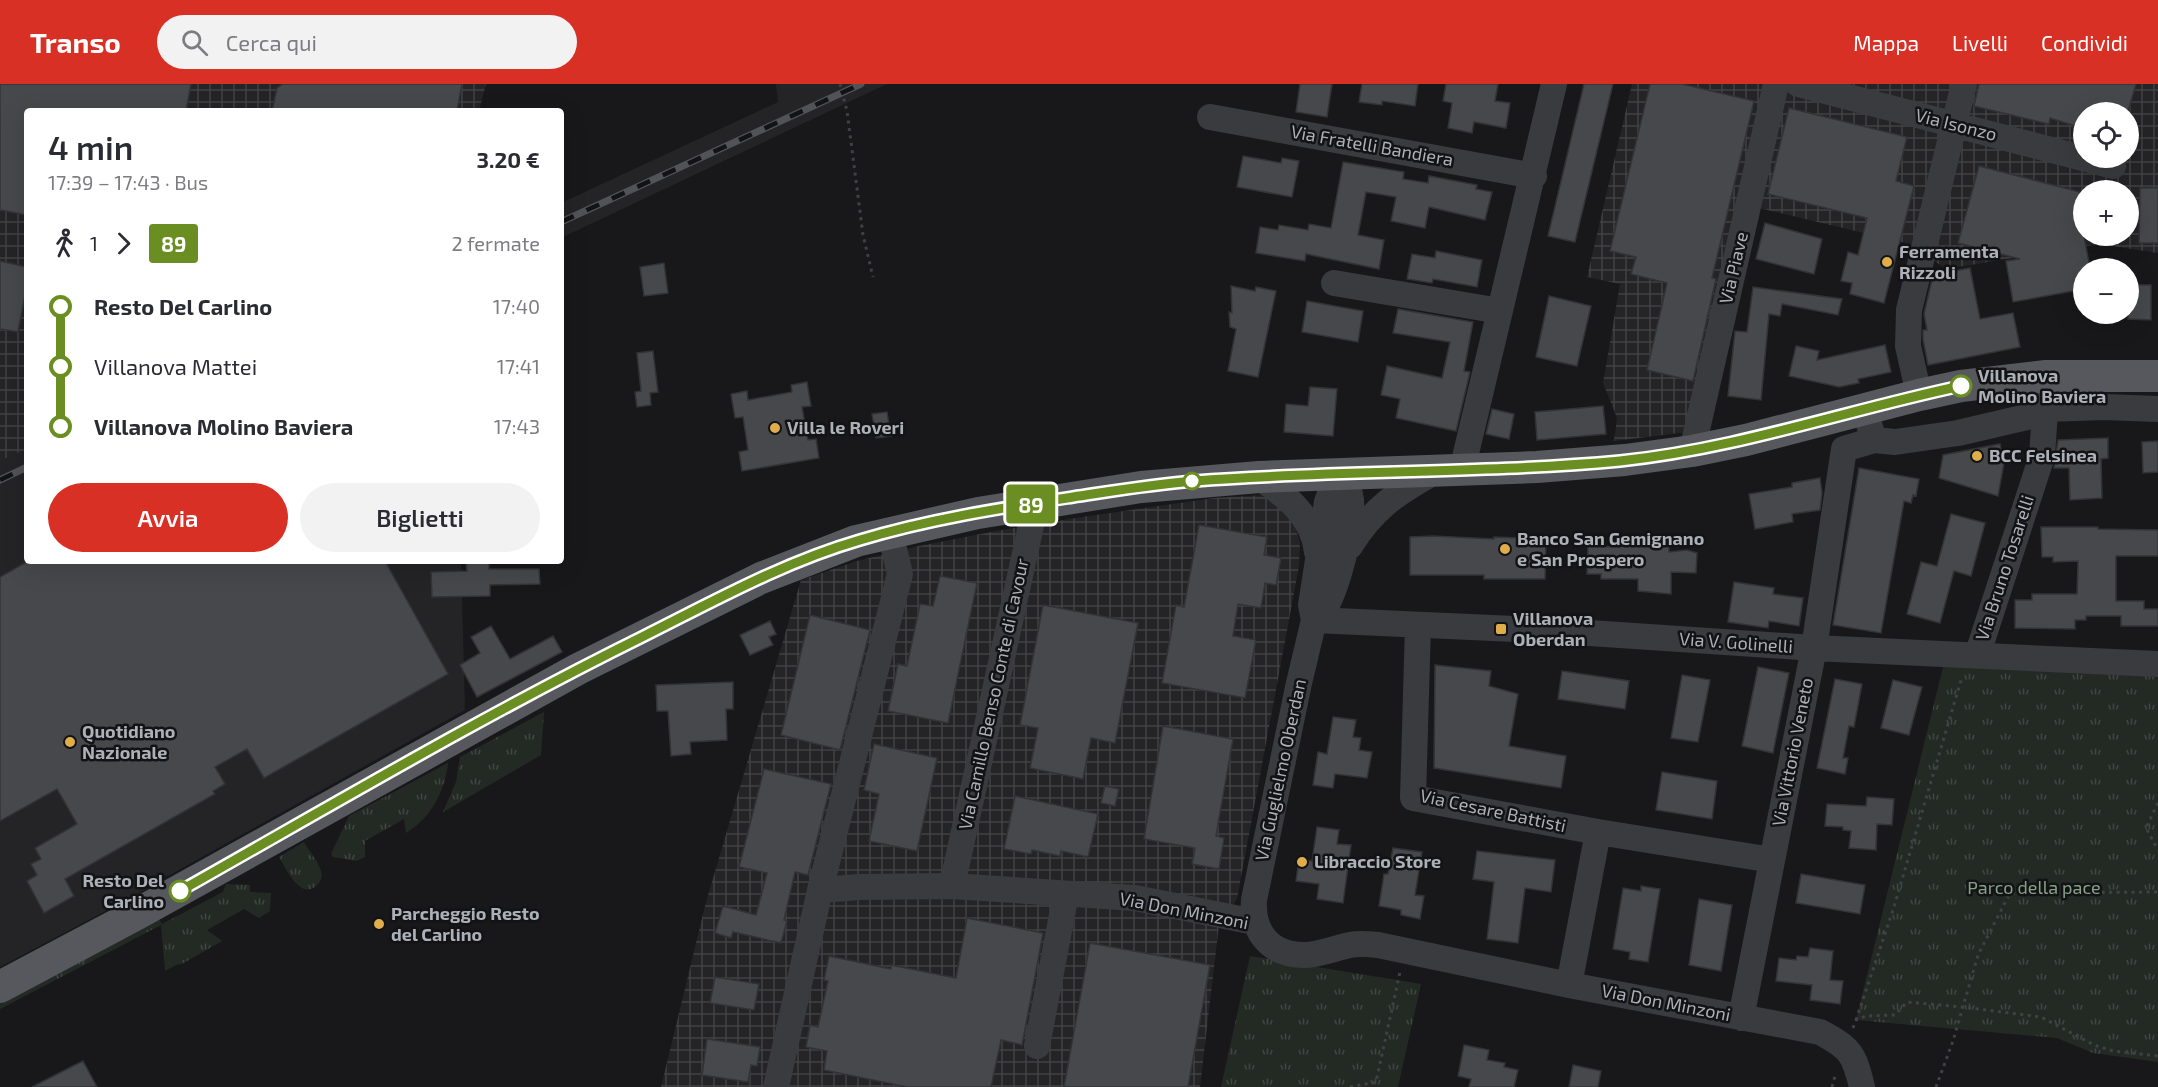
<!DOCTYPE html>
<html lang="it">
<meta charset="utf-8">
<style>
body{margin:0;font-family:"Exo 2",sans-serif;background:#f2f2f3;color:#2b2b33;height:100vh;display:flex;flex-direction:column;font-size:22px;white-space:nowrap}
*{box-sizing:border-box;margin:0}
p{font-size:20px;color:#7c7c81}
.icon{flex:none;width:33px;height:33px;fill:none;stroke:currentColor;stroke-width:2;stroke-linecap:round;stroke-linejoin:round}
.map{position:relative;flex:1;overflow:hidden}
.details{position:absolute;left:24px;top:24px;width:540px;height:456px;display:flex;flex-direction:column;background:#fff;border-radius:6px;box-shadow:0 6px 24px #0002}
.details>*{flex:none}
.badge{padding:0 12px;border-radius:4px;font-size:21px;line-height:39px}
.tools{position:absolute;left:2073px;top:18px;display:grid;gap:12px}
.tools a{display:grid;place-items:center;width:66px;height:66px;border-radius:50%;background:#fff;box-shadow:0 6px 24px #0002;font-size:30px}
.map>.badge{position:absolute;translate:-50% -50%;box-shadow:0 0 0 3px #fff}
.legs{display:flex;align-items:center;gap:9px;height:66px;padding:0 24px;font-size:20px}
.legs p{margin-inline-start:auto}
.summary{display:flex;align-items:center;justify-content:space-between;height:102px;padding:0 24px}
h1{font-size:33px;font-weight:600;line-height:45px}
.button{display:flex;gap:12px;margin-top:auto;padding:12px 24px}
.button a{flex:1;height:69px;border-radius:36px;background:#d93025;color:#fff;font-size:24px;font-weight:600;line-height:69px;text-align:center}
.button a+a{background:#f2f2f3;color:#2b2b33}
ul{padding:0 24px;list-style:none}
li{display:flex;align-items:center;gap:21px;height:60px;font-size:22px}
li i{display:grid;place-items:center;width:9px;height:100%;margin:0 8px;background:currentColor}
li i::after{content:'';width:15px;height:15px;margin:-8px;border:4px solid;border-radius:50%;background:#fff}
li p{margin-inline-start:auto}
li:first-child i{background:linear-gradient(#0000 50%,currentColor 0)}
li:last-child i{background:linear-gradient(currentColor 50%,#0000 0)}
header{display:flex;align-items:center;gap:36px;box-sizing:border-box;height:84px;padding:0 30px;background:#d93025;color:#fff}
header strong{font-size:28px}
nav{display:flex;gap:33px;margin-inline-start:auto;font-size:21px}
.search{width:420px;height:54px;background:#f2f2f3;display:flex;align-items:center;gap:15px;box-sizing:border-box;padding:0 21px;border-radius:33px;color:#7c7c81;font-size:22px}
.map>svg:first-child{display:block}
</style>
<header>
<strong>Transo</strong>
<div class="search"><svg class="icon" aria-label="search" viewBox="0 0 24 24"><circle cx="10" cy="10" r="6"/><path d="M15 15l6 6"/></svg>Cerca qui</div>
<nav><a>Mappa</a><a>Livelli</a><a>Condividi</a></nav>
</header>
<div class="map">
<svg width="2158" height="1003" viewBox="0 0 2158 1003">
<defs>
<pattern id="industrial-grid" width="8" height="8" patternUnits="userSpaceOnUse" patternTransform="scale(1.5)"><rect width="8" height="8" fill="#242427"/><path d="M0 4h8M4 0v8" fill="none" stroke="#414144"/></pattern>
<pattern id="grass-tufts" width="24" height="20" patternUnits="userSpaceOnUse" patternTransform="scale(1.5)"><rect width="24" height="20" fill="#232a24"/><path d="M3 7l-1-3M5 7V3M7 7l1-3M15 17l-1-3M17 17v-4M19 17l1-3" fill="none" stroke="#404642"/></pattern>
</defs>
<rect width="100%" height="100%" fill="#18181a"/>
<!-- built -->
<path fill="#242427" d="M776 0H887L561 154V119L778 18Z
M27 365V477H461L465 626 168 792 160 790 149 796 147 805 0 883V377Z"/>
<!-- industrial -->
<path fill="url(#industrial-grid)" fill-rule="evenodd" d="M0 0H486L479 27H27V365L0 377Z
M1632 0H2158V169L2099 160 1946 185 1910 160 1742 120 1688 348 1614 357 1617 334 1603 299 1620 200 1587 193ZM2084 28H2128V74H2084ZM2084 106H2128V152H2084Z
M1264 411 1293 435 1300 459 1299 482 1237 815 1219 841 1200 1003H661L706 818 801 496 857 477 919 462 996 447 1082 433 1214 414Z"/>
<!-- grass -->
<path fill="url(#grass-tufts)" d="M1949 559 2158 572V978L2093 969 2057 954 1856 936Z
M544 628 541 671 443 728 456 698 460 673Z
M448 679C445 707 431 734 406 749L404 735 365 757V773L357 777 333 773 331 770 349 732Z
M304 758C309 767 318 777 321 787 323 791 321 797 318 800 301 819 286 784 279 773Z
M226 800 250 801V808L271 809 270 827 259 834 244 825 207 846 222 857 182 880 176 881 165 887 161 841 0 925V916L158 833 162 840 223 808Z
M1250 872 1421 900 1398 1003H1221Z"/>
<!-- building -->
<path fill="#47484c" stroke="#333336" stroke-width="1.5" d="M0 0H191L186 27H27V131L0 126Z
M283 0H462L457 27H272L277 4Z
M1300 0H1332L1327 33 1296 28Z
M1362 0H1418L1415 22 1382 17V21L1359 18Z
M1446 0H1498L1495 17 1510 19 1506 44 1474 38 1472 49 1448 44 1452 19 1443 17Z
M1584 0H1613L1575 158 1548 152Z
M1650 0H1682L1754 17 1712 194 1716 195 1693 297 1647 286 1667 199 1631 190 1636 173 1610 167Z
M1979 0H2136L2128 28H2084V45L2050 34 2049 40 1974 22Z
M1789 24 1907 53 1896 97 1914 102 1884 219 1850 210 1852 199 1841 197 1848 168 1858 171 1867 134 1768 110Z
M1243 72 1281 79 1282 74 1299 77 1292 113 1237 103Z
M1343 78 1404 88 1403 95 1428 99 1429 92 1477 101 1476 105 1492 108 1485 136 1429 123 1425 144 1391 137 1396 113 1366 108 1358 151 1384 156 1379 185 1306 170 1305 177 1256 169 1260 143 1278 146 1279 141 1308 146 1309 140 1331 144Z
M1979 82 2084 109V152L2090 184H2084V205L2013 218 2006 177 2020 175 1958 159Z
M2140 104H2158V159H2139Z
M1765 139 1822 155 1814 190 1756 175Z
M1436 167 1482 176 1477 203 1433 195 1432 199 1407 195 1412 170 1435 174Z
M0 177 27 183V201L18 248 0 245Z
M664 179 668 209 644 212 640 183Z
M1970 184 1980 235 2013 229 2020 263 1928 281 1923 255V246H1927L1924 230 1933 191Z
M2128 201H2151V236L2128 235Z
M1231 202 1255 207 1256 203 1276 207 1258 293 1228 287 1236 245 1230 243 1229 228 1232 229Z
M1753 203 1842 215 1838 231 1782 220 1780 232 1769 230 1761 316 1728 312 1735 247 1747 248Z
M1549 212 1591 222 1577 282 1536 273Z
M1307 217 1363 227 1358 258 1302 248Z
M1398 225 1473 238 1464 287 1470 288 1456 347 1396 334 1400 315 1381 311 1387 282 1442 294 1450 258 1393 249Z
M1885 261 1891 288 1858 295 1859 299 1839 303 1789 292 1796 262 1819 267 1817 276Z
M653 267 658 308 650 309 651 321 637 323 635 308 641 307 637 269Z
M807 298 811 322 802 323 808 356 816 355 819 374 742 387 739 368 748 366 743 333 735 334 731 310 747 307 748 316 792 308 791 301Z
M1310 303 1337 305 1333 352 1284 348 1286 320 1308 322Z
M1603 322 1606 350 1537 356 1535 328Z
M1492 325 1514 330 1509 355 1486 350Z
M887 328 891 352 876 354 872 330Z
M2108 354V374L2101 375 2102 414 2070 416 2069 384H2054L2058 356Z
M2158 357V388L2143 389 2142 358Z
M2000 360 2004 379 1998 412 1939 394 1943 371Z
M1859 384 1919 395 1916 412 1913 411 1911 419 1904 417 1881 549 1833 541Z
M1820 394 1822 409 1820 426 1792 430 1793 438 1755 445 1749 410 1792 403V399Z
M1951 430 1985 439 1971 492 1954 487 1940 539 1907 530 1921 478 1937 482Z
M1199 441 1267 453 1264 471 1281 474 1276 501 1265 499 1261 524 1238 520 1233 552 1256 556 1245 614 1162 599 1176 521 1184 523Z
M2041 443H2098V445L2158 446V472H2116V517H2144V525H2158V542H2121V532H2086V536H2075V545L2015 544V516H2032V510H2077L2078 477 2053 478V473H2042Z
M1433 452 1494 455V453L1546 455 1545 495H1484V491H1410V453Z
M1616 459H1654V462H1669V468L1687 466 1697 469 1696 489 1671 488V510L1638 507V495H1601V490H1587L1588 462 1616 463Z
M28 477H385L448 590 264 694 247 665 215 683 225 700 213 707 215 710 65 795 74 812 44 829 27 797 37 791 31 780 41 775 35 764 77 740 57 705 0 737V493Z
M489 477V485H539L540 500 490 501V512L432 513 431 488 467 487 466 478Z
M940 492 977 499 948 639 888 627 898 580 907 582 920 520 933 522Z
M1734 498 1774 504 1773 510 1803 514 1799 542 1769 537 1768 544 1728 538Z
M1043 521 1138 539 1115 659 1091 654 1083 695 1030 684 1038 644 1020 641Z
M810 531 870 546 840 666 781 651Z
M770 537 776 550 769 553 773 561 750 571 740 551Z
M491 542 510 575 553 552 562 568 477 613 460 581 480 569 471 553Z
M1435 581 1491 587 1489 602 1518 610 1509 662 1566 672 1561 704 1434 684Z
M1758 583 1789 589 1773 669 1742 662Z
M1562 587 1629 597 1625 625 1558 615Z
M1682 591 1710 596 1698 658 1671 654Z
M1835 595 1862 600 1854 643 1849 642 1843 674H1848L1845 690 1817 684Z
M1893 596 1922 603 1909 651 1881 644Z
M733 598V625H726L727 656 690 658 691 670 671 672 668 627H657L656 601Z
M1333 633 1356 636 1353 653 1361 654 1359 666 1372 668 1367 694 1335 690 1333 704 1313 701 1318 668 1327 670Z
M1163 642 1233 655 1216 752 1224 754 1219 785 1192 780 1195 764 1144 755Z
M874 660 937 674 917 767 869 757 879 710 864 706Z
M764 685 831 700 808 791 795 788 784 836 787 837 781 859 733 848 731 854 715 849 723 822 756 831 767 789 739 783Z
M1662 688 1717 697 1712 735 1656 726Z
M1105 702 1119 705 1115 722 1101 719Z
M1015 712 1098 730 1088 773 1061 767 1060 772 1032 766 1031 770 1004 765Z
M1867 713 1894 715 1892 741 1877 740 1876 766 1849 764 1851 747 1843 746V743L1825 742 1827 720 1866 722Z
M1317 743 1339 746 1337 760 1351 761 1343 819 1317 815 1319 800 1296 797 1299 775 1312 777Z
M1393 764 1422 768 1415 811 1424 812 1420 835 1401 831V826L1379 822 1384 790H1388Z
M1477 767 1555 776 1551 808 1525 804 1518 859 1487 855 1494 798 1473 795Z
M1801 790 1865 801 1860 830 1796 819Z
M1641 802 1660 805 1648 878 1629 875 1630 868 1613 865 1623 804 1641 807Z
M1699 815 1732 821 1721 887 1689 881Z
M967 834 1043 849 1022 961 1001 956 991 1003H907L824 986 827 967 806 963 810 941 818 943 828 897 824 896 829 872 891 885V881L956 894Z
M1090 859 1210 881 1188 1003H1064Z
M1810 864 1833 867 1830 896 1843 897 1840 920 1810 916 1812 901 1776 897 1779 874 1796 876 1797 872 1808 873Z
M715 893 759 900 754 926 710 919Z
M707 955 760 963 757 982 751 981 748 998 702 991Z
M1464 961 1489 966 1487 976 1505 979 1504 983 1518 986 1514 1003H1469L1471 995 1458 992Z
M83 977 97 1003H32L73 982Z
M1573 981 1601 987 1598 1003H1569Z"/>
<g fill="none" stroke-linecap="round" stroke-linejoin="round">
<!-- path -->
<path stroke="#404146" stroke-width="3" stroke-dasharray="3 4.5" stroke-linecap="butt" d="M840 0 847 27 863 151 873 193
M2158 719 2146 744 2158 766
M1856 936 1893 826 1962 593
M1853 944 1856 936 1866 932 1895 931 1907 918 1963 923 2041 933 2094 961 2113 967 2158 972
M1350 1003 1376 998 1400 888
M1832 1003 1835 992
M1936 1003 1953 957 1978 871 2010 809 2158 808"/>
<!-- minor -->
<path stroke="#3a3b3f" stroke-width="26" d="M1798 0 2113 82
M1210 33 1534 92
M1334 199 1500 227
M1919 311 1908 262 1909 226 1964 0
M1869 340 1874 356 1895 358 1958 349 2031 332 2046 325 2104 323 2158 325
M1692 367 1776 0
M1462 386 1554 0
M1259 393C1286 412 1313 432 1317 468
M1350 462C1373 424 1398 408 1436 387
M1314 536C1317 533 1321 529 1324 526 1338 503 1353 443 1351 416 1350 406 1346 399 1341 390L1332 403 1327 418 1311 521 1314 536 1299 599 1254 816C1252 848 1270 871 1304 871 1319 871 1335 864 1350 861 1359 859 1369 860 1378 861L1569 901 1820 948C1850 964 1854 969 1862 1003
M1314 536 1560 547 1814 564 2158 580
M1418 541 1413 714 1598 748 1569 901
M1977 572 2042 372 2046 313
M1598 748 1772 776
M952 802 1036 419
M820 806 900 490 890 448
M1741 934 1814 564 1844 365 1874 356
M1037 962 1066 810
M776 1003 820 806 860 803 952 802 1135 814 1255 838"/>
<!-- major -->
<path stroke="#56585d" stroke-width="32" d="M0 903 137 830 578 585 761 494 856 457 978 429 1141 403 1259 393 1537 383 1625 376 1692 367 1746 356 1919 311 1961 302 2046 292H2158"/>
<!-- rail casing -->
<g stroke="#515357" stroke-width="7">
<path id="rail" d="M561 138 861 0
M0 396 27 383"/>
</g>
<!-- rail -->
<use href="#rail" stroke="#131315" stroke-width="4.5" stroke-dasharray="14" stroke-linecap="butt"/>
</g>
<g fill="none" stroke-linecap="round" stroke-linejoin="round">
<!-- line-1 casing -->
<g stroke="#fff" stroke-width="14">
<path id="line-1" d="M180 807C334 720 486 630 644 552 714 517 784 478 860 456 929 435 1002 424 1073 413 1113 407 1154 400 1195 397 1336 386 1479 390 1620 377 1737 365 1847 326 1961 302"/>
</g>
<!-- line-1 -->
<use href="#line-1" stroke="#6b8e23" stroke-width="9"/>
</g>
<!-- markers -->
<g fill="#dfae4b" stroke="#131315" stroke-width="2">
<circle cx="1887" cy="178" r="6"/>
<circle cx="775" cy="344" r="6"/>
<circle cx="1977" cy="372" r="6"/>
<circle cx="1505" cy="465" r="6"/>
<rect x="1495" y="539" width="12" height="12" rx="3"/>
<circle cx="70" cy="658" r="6"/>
<circle cx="1302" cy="778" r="6"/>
<circle cx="379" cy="840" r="6"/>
</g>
<g fill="#fff" stroke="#6b8e23" stroke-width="3">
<circle cx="1961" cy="302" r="10"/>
<circle cx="1192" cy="397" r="8"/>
<circle cx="180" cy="807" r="10"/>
</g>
<g text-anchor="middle" stroke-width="5" stroke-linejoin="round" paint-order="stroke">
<!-- street labels -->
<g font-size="18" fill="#acb0b8" stroke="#131315">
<text transform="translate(1956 41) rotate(14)" y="6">Via Isonzo</text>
<text transform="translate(1372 62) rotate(10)" y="6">Via Fratelli Bandiera</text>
<text transform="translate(1734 184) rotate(-77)" y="6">Via Piave</text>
<text transform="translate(2005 484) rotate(-72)" y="6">Via Bruno Tosarelli</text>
<text transform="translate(1736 559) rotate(4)" y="6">Via V. Golinelli</text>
<text transform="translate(994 610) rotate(-78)" y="6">Via Camillo Benso Conte di Cavour</text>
<text transform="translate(1793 668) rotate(-79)" y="6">Via Vittorio Veneto</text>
<text transform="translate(1281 686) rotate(-78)" y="6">Via Guglielmo Oberdan</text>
<text transform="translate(1493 727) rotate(12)" y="6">Via Cesare Battisti</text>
<text transform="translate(1184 827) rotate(11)" y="6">Via Don Minzoni</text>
<text transform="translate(1666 919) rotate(11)" y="6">Via Don Minzoni</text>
</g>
<!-- poi labels -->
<g font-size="18" font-weight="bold" fill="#acb0b8" stroke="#131315" text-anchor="start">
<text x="1899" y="174">Ferramenta<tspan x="1899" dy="21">Rizzoli</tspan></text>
<text x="787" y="350">Villa le Roveri</text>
<text x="1989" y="378">BCC Felsinea</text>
<text x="1517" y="461">Banco San Gemignano<tspan x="1517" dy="21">e San Prospero</tspan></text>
<text x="1513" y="541">Villanova<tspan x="1513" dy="21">Oberdan</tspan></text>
<text x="82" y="654">Quotidiano<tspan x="82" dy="21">Nazionale</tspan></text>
<text x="1314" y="784">Libraccio Store</text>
<text x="391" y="836">Parcheggio Resto<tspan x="391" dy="21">del Carlino</tspan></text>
</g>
<!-- stop labels -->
<g font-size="18" font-weight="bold" fill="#acb0b8" stroke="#131315" text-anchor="start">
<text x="1978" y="298">Villanova<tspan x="1978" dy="21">Molino Baviera</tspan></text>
<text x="164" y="803" text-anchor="end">Resto Del<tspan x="164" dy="21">Carlino</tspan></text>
</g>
<!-- park labels -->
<g font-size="18" fill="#85a187" stroke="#131315">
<text x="2034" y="810">Parco della pace</text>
</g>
</g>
</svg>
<div class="tools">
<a><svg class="icon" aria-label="locate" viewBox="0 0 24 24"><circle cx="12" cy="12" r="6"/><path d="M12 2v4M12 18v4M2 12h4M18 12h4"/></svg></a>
<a>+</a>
<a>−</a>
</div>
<b class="badge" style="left:1031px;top:420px;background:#6b8e23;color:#fff">89</b>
<section class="details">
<div class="summary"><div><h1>4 min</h1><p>17:39 – 17:43 · Bus</p></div><b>3.20 €</b></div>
<div class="legs"><svg class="icon" aria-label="walk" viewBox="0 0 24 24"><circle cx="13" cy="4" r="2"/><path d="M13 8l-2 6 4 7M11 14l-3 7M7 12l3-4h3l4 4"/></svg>1<svg class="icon" aria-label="forward" viewBox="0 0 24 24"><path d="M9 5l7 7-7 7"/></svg><b class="badge" style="background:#6b8e23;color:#fff">89</b><p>2 fermate</p></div>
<ul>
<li><i style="color:#6b8e23"></i><b>Resto Del Carlino</b><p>17:40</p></li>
<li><i style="color:#6b8e23"></i><span>Villanova Mattei</span><p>17:41</p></li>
<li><i style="color:#6b8e23"></i><b>Villanova Molino Baviera</b><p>17:43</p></li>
</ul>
<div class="button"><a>Avvia</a><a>Biglietti</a></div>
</section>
</div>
